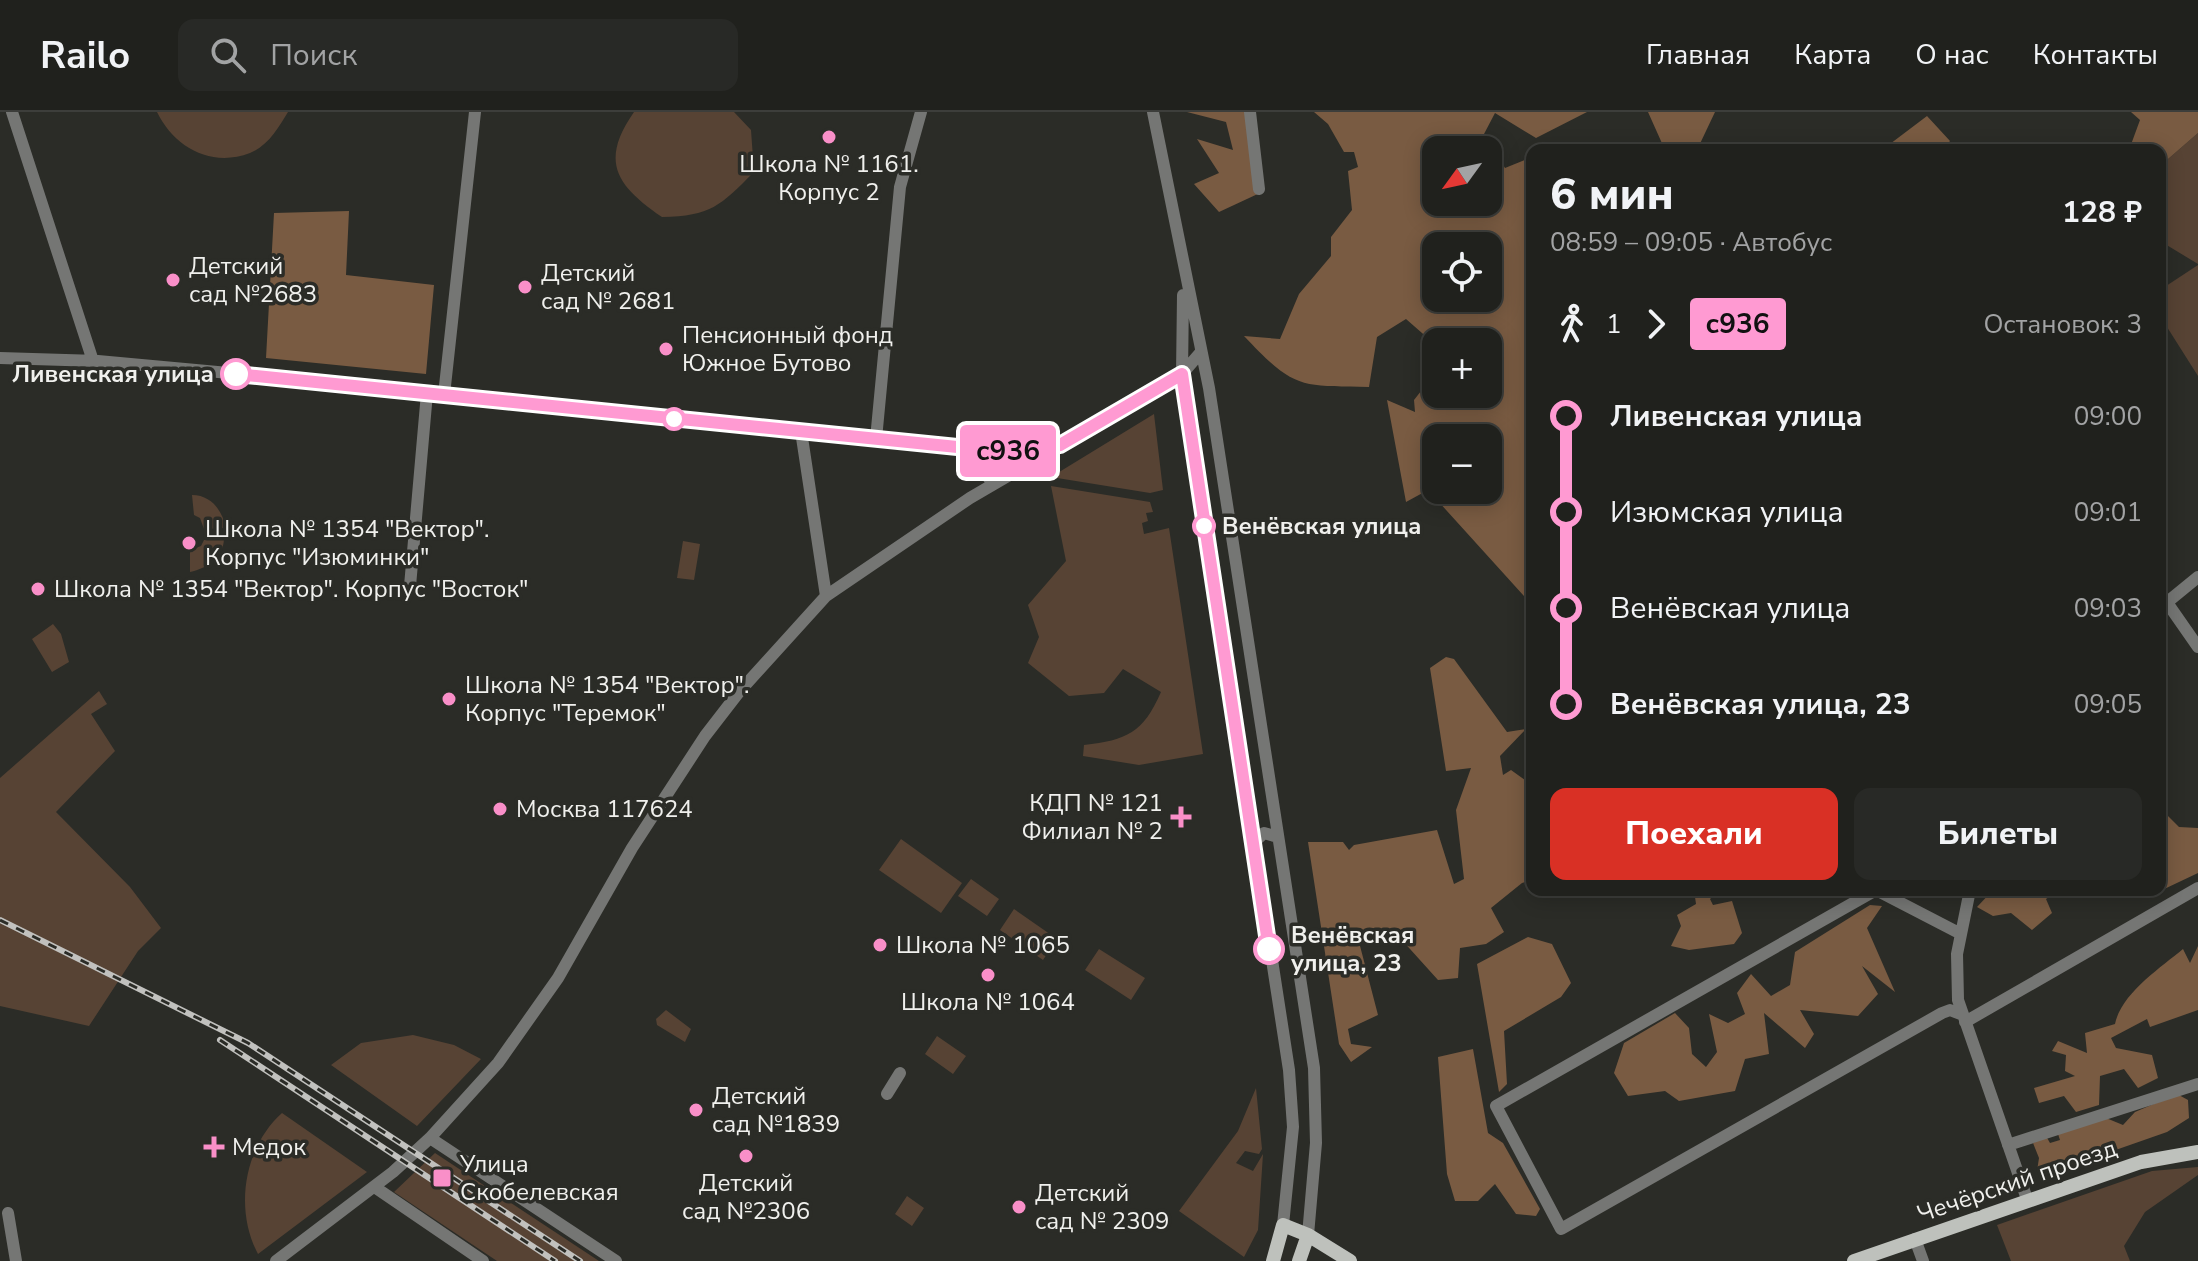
<!DOCTYPE html>
<html lang="ru">
<meta charset="utf-8">
<style>
body{margin:0;font-family:"Nunito Sans",sans-serif;background:#282926;color:#f1f3f6;height:100vh;display:flex;flex-direction:column;font-size:30px;white-space:nowrap}
*{box-sizing:border-box;margin:0}
p{font-size:26px;color:#a2a3a4}
.icon{flex:none;width:44px;height:44px;fill:none;stroke:currentColor;stroke-width:2;stroke-linecap:round;stroke-linejoin:round}
.map{position:relative;flex:1;overflow:hidden}
.side{position:absolute;left:1526px;top:32px;width:640px;height:752px;display:flex;flex-direction:column;background:#20211d;border-radius:16px;box-shadow:0 4px 20px #0003,0 0 0 2px #3d3e3b}
.side>*{flex:none}
.badge{padding:0 16px;border-radius:6px;font-size:28px;line-height:52px}
.needle{width:52px;rotate:237deg}
.fabs{position:absolute;left:1422px;top:24px;display:grid;gap:16px}
.fabs a{display:grid;place-items:center;width:80px;height:80px;border-radius:16px;background:#20211d;box-shadow:0 4px 20px #0003,0 0 0 2px #3d3e3b;font-size:40px}
.map>.badge{position:absolute;translate:-50% -50%;box-shadow:0 0 0 4px #fff}
.legs{display:flex;align-items:center;gap:12px;height:88px;padding:0 24px;font-size:26px}
.legs p{margin-inline-start:auto}
.summary{display:flex;align-items:center;justify-content:space-between;height:136px;padding:0 24px}
h1{font-size:44px;font-weight:800;line-height:60px}
.primary-button{display:flex;gap:16px;margin-top:auto;padding:16px 24px}
.primary-button a{flex:1;height:92px;border-radius:16px;background:#d93025;color:#fff;font-size:32px;font-weight:800;line-height:92px;text-align:center}
.primary-button a+a{background:#282926;color:#f1f3f6}
ul{padding:0 24px;list-style:none}
li{display:flex;align-items:center;gap:28px;height:96px;font-size:30px}
li i{display:grid;place-items:center;width:12px;height:100%;margin:0 10px;background:currentColor}
li i::after{content:'';width:20px;height:20px;margin:-10px;border:6px solid;border-radius:50%;background:#20211d}
li p{margin-inline-start:auto}
li:first-child i{background:linear-gradient(#0000 50%,currentColor 0)}
li:last-child i{background:linear-gradient(currentColor 50%,#0000 0)}
header{display:flex;align-items:center;gap:48px;box-sizing:border-box;height:112px;padding:0 40px;background:#20211d;border-bottom:2px solid #3d3e3b}
header strong{font-size:38px}
nav{display:flex;gap:44px;margin-inline-start:auto;font-size:28px}
.search{width:560px;height:72px;background:#282926;display:flex;align-items:center;gap:20px;box-sizing:border-box;padding:0 28px;border-radius:16px;color:#a2a3a4;font-size:30px}
.map>svg:first-child{display:block}
</style>
<header>
<strong>Railo</strong>
<div class="search"><svg class="icon" aria-label="search" viewBox="0 0 24 24"><circle cx="10" cy="10" r="6"/><path d="M15 15l6 6"/></svg>Поиск</div>
<nav><a>Главная</a><a>Карта</a><a>О нас</a><a>Контакты</a></nav>
</header>
<div class="map">
<svg width="2198" height="1149" viewBox="0 0 2198 1149">
<rect width="100%" height="100%" fill="#2b2c27"/>
<!-- green -->
<path fill="#574334" d="M157 0H288C279 15 268 34 250 41 211 56 174 35 157 0Z
M634 0H734L751 18 754 60C720 94 711 104 662 105 617 74 599 50 634 0Z
M2198 21V152L2160 129V54Z
M2198 153V264L2160 204V178Z
M1154 302 1163 378 1150 381 1051 365Z
M1051 374 1150 390 1153 400 1146 401 1148 409 1142 411 1144 422 1169 416 1203 642 1139 653 1083 644 1084 633C1127 628 1143 621 1161 580L1123 557 1104 581 1069 584 1028 551 1039 525 1028 493 1066 449Z
M192 383C211 383 222 398 226 416L204 417 200 406 194 403Z
M224 427C223 446 208 456 190 460V438L201 434 204 428Z
M683 429 700 432 694 468 677 466Z
M53 512 61 522 69 550 52 560 32 527Z
M99 579 107 592 91 602 115 639 56 700 130 775 161 816 138 839 89 914 0 894V666Z
M901 727 962 771 941 801 879 758Z
M971 767 999 787 987 804 958 784Z
M1014 797 1057 827 1043 848 1000 818Z
M1099 837 1145 866 1131 888 1085 858Z
M666 898 691 917 685 930 657 913 656 907Z
M413 923 454 933 481 947 417 1014 331 953 361 931Z
M937 924 966 944 953 962 925 942Z
M1256 976 1262 1037 1259 1042 1245 1039 1236 1051 1253 1059 1263 1042 1258 1118 1244 1145 1179 1099 1238 1019Z
M282 1001 367 1060 258 1142C234 1097 244 1035 282 1001Z
M435 1041 599 1149H497L394 1080Z
M2198 1055V1063L2145 1100 2124 1134 2130 1149H2011L1997 1113 2152 1059Z
M907 1084 924 1096 912 1114 895 1102Z"/>
<!-- forest -->
<path fill="#795b42" fill-rule="evenodd" d="M1187 0H1253L1262 80 1219 100 1194 72 1219 61 1197 27 1233 38 1226 10Z
M1314 0H1587L1536 26 1495 1 1484 22 1505 56 1527 47 1532 51V493L1428 378 1406 390 1387 288 1415 300 1414 288 1436 260V282H1488V230H1436V248L1430 228 1406 207 1377 225 1369 275C1299 274 1294 277 1244 224L1280 227 1299 182 1331 144V125L1352 98 1348 59 1358 55 1354 40H1344L1328 12ZM1436 38H1488V90H1436ZM1436 134H1488V186H1436ZM1436 326H1488V378H1436Z
M1648 0H1715L1697 38H1665Z
M2131 0H2198V21L2160 54V38H2129L2140 8Z
M1927 4 1950 29 1943 38H1882Z
M349 99 346 163 434 173 426 262 266 246 274 101Z
M1446 545 1454 547 1507 620 1526 617 1500 644 1503 663 1511 658 1532 673 1526 712H1532V768L1522 771 1491 796 1504 820 1486 832 1460 836 1458 866 1438 868 1401 827 1359 830 1378 903 1348 917 1351 932 1372 935 1351 950 1339 932 1308 730H1343L1349 738 1354 733 1437 718 1454 772 1464 767 1456 698 1471 656 1446 659 1430 556Z
M2160 696 2179 715 2198 716V761L2160 779Z
M1694 778H1719L1710 787 1713 793 1732 789 1742 821 1734 832 1689 838 1671 834 1681 814 1677 803 1696 792Z
M1993 778H2059L2046 787 2052 801 2032 818 2011 801 1993 804 1977 795Z
M1870 793 1882 794 1867 816 1895 880 1862 854 1878 882 1858 904 1800 898 1814 922 1805 936 1764 901 1769 942 1745 947 1735 979 1679 989 1665 979 1628 984 1614 961 1624 931 1675 901 1689 916 1692 942 1706 955 1717 940 1709 902 1728 911 1745 902 1737 881 1751 862 1771 884 1790 873 1795 840Z
M1528 825 1552 832 1571 871 1561 885 1504 919 1507 972 1499 980 1477 852Z
M2198 834V898L2150 915 2147 907 2111 926 2116 936 2152 943 2158 966 2138 976 2124 957 2100 964 2099 993 2076 1000 2064 984 2039 991 2034 976 2075 964 2065 959 2066 943 2052 939 2058 929 2087 941 2085 921 2115 912C2121 882 2160 856 2183 837L2190 851Z
M1473 937 1488 1021 1503 1031 1540 1097 1536 1104 1516 1102 1495 1072 1478 1089H1455L1447 1062 1438 945Z
M2177 982 2188 988 2189 1006 2167 1020 2047 1062 2037 1059 2039 1046 2033 1031 2046 1024 2050 1031 2060 1028 2058 1022 2106 1006 2123 1013 2135 1000Z"/>
<g fill="none" stroke-linecap="round" stroke-linejoin="round">
<!-- minor -->
<path stroke="#757674" stroke-width="12" d="M12 0 93 249
M1153 0 1209 276 1314 956 1316 1031 1308 1123
M1250 0 1259 77
M1183 183 1182 262 1186 291 1289 958 1293 1015 1283 1113
M0 246 98 249 262 264 987 338 1049 335
M444 283 475 0
M801 319 826 484
M876 327 900 75 921 0
M960 337 973 344 993 372
M410 474 427 281
M2168 492 2198 535
M2160 496 2198 465
M1253 731 1264 721 1278 725
M1970 778 1957 842 1958 888 2027 1087
M1961 822 1876 778 1496 994 1561 1117 1942 901 1950 898 1963 903
M1965 910 2198 776
M887 982 900 961
M430 1026 616 1149
M2008 1033 2198 972
M376 1076 483 1149
M8 1101 16 1149
M1915 1127 1923 1149
M276 1149 393 1060 430 1026 498 951 558 866 632 736 705 624 739 580 826 484 970 386 1182 262 1201 240"/>
<!-- major -->
<path stroke="#bec1bc" stroke-width="14" d="M1273 1149 1283 1113 1308 1123 1350 1149
M1299 1149 1308 1123
M1854 1149 2141 1050 2198 1040"/>
<!-- rail casing -->
<g stroke="#c1c1be" stroke-width="6">
<path id="rail" d="M0 808 248 931 580 1149
M220 928 555 1149"/>
</g>
<!-- rail -->
<use href="#rail" stroke="#2b2c27" stroke-width="3" stroke-dasharray="9" stroke-linecap="butt"/>
</g>
<g fill="none" stroke-linecap="round" stroke-linejoin="round">
<!-- line-1 casing -->
<g stroke="#fff" stroke-width="18">
<path id="line-1" d="M236 262 987 338 1029 339 1060 333 1182 262 1269 837"/>
</g>
<!-- line-1 -->
<use href="#line-1" stroke="#ff9ad2" stroke-width="12"/>
</g>
<!-- markers -->
<g fill="#f98fc8" stroke="#2b2c27" stroke-width="3">
<circle cx="829" cy="25" r="8"/>
<circle cx="173" cy="168" r="8"/>
<circle cx="525" cy="175" r="8"/>
<circle cx="666" cy="237" r="8"/>
<circle cx="189" cy="431" r="8"/>
<circle cx="38" cy="477" r="8"/>
<circle cx="449" cy="587" r="8"/>
<circle cx="500" cy="697" r="8"/>
<path d="M1177 693h8v8h8v8h-8v8h-8v-8h-8v-8h8z"/>
<circle cx="880" cy="833" r="8"/>
<circle cx="988" cy="863" r="8"/>
<circle cx="696" cy="998" r="8"/>
<path d="M210 1023h8v8h8v8h-8v8h-8v-8h-8v-8h8z"/>
<circle cx="746" cy="1044" r="8"/>
<rect x="432" y="1056" width="20" height="20" rx="4"/>
<circle cx="1019" cy="1095" r="8"/>
</g>
<g fill="#fff" stroke="#ff9ad2" stroke-width="4">
<circle cx="236" cy="262" r="14"/>
<circle cx="674" cy="307" r="10"/>
<circle cx="1204" cy="414" r="10"/>
<circle cx="1269" cy="837" r="14"/>
</g>
<g text-anchor="middle" stroke-width="7" stroke-linejoin="round" paint-order="stroke">
<!-- poi labels -->
<g font-size="24" fill="#f0f0ed" stroke="#2b2c27" text-anchor="start">
<text x="829" y="60" text-anchor="middle">Школа № 1161.<tspan x="829" dy="28">Корпус 2</tspan></text>
<text x="189" y="162">Детский<tspan x="189" dy="28">сад №2683</tspan></text>
<text x="541" y="169">Детский<tspan x="541" dy="28">сад № 2681</tspan></text>
<text x="682" y="231">Пенсионный фонд<tspan x="682" dy="28">Южное Бутово</tspan></text>
<text x="205" y="425">Школа № 1354 "Вектор".<tspan x="205" dy="28">Корпус "Изюминки"</tspan></text>
<text x="54" y="485">Школа № 1354 "Вектор". Корпус "Восток"</text>
<text x="465" y="581">Школа № 1354 "Вектор".<tspan x="465" dy="28">Корпус "Теремок"</tspan></text>
<text x="1163" y="699" text-anchor="end">КДП № 121<tspan x="1163" dy="28">Филиал № 2</tspan></text>
<text x="516" y="705">Москва 117624</text>
<text x="896" y="841">Школа № 1065</text>
<text x="988" y="898" text-anchor="middle">Школа № 1064</text>
<text x="712" y="992">Детский<tspan x="712" dy="28">сад №1839</tspan></text>
<text x="232" y="1043">Медок</text>
<text x="460" y="1060">Улица<tspan x="460" dy="28">Скобелевская</tspan></text>
<text x="746" y="1079" text-anchor="middle">Детский<tspan x="746" dy="28">сад №2306</tspan></text>
<text x="1035" y="1089">Детский<tspan x="1035" dy="28">сад № 2309</tspan></text>
</g>
<!-- stop labels -->
<g font-size="24" font-weight="bold" fill="#f0f0ed" stroke="#2b2c27" text-anchor="start">
<text x="214" y="270" text-anchor="end">Ливенская улица</text>
<text x="1222" y="422">Венёвская улица</text>
<text x="1291" y="831">Венёвская<tspan x="1291" dy="28">улица, 23</tspan></text>
</g>
<!-- street labels -->
<g font-size="24" fill="#f0f0ed" stroke="#2b2c27">
<text transform="translate(2017 1069) rotate(-19)" y="8">Чечёрский проезд</text>
</g>
</g>
</svg>
<div class="fabs">
<a><svg class="needle" viewBox="-14 -14 28 28"><path d="M0-13l5 13h-10z" fill="#e53935"/><path d="M0 13l5-13h-10z" fill="#a2a3a4"/></svg></a>
<a><svg class="icon" aria-label="locate" viewBox="0 0 24 24"><circle cx="12" cy="12" r="6"/><path d="M12 2v4M12 18v4M2 12h4M18 12h4"/></svg></a>
<a>+</a>
<a>−</a>
</div>
<b class="badge" style="left:1008px;top:339px;background:#ff9ad2;color:#111">с936</b>
<section class="side">
<div class="summary"><div><h1>6 мин</h1><p>08:59 – 09:05 · Автобус</p></div><b>128 ₽</b></div>
<div class="legs"><svg class="icon" aria-label="walk" viewBox="0 0 24 24"><circle cx="13" cy="4" r="2"/><path d="M13 8l-2 6 4 7M11 14l-3 7M7 12l3-4h3l4 4"/></svg>1<svg class="icon" aria-label="forward" viewBox="0 0 24 24"><path d="M9 5l7 7-7 7"/></svg><b class="badge" style="background:#ff9ad2;color:#111">с936</b><p>Остановок: 3</p></div>
<ul>
<li><i style="color:#ff9ad2"></i><b>Ливенская улица</b><p>09:00</p></li>
<li><i style="color:#ff9ad2"></i><span>Изюмская улица</span><p>09:01</p></li>
<li><i style="color:#ff9ad2"></i><span>Венёвская улица</span><p>09:03</p></li>
<li><i style="color:#ff9ad2"></i><b>Венёвская улица, 23</b><p>09:05</p></li>
</ul>
<div class="primary-button"><a>Поехали</a><a>Билеты</a></div>
</section>
</div>
